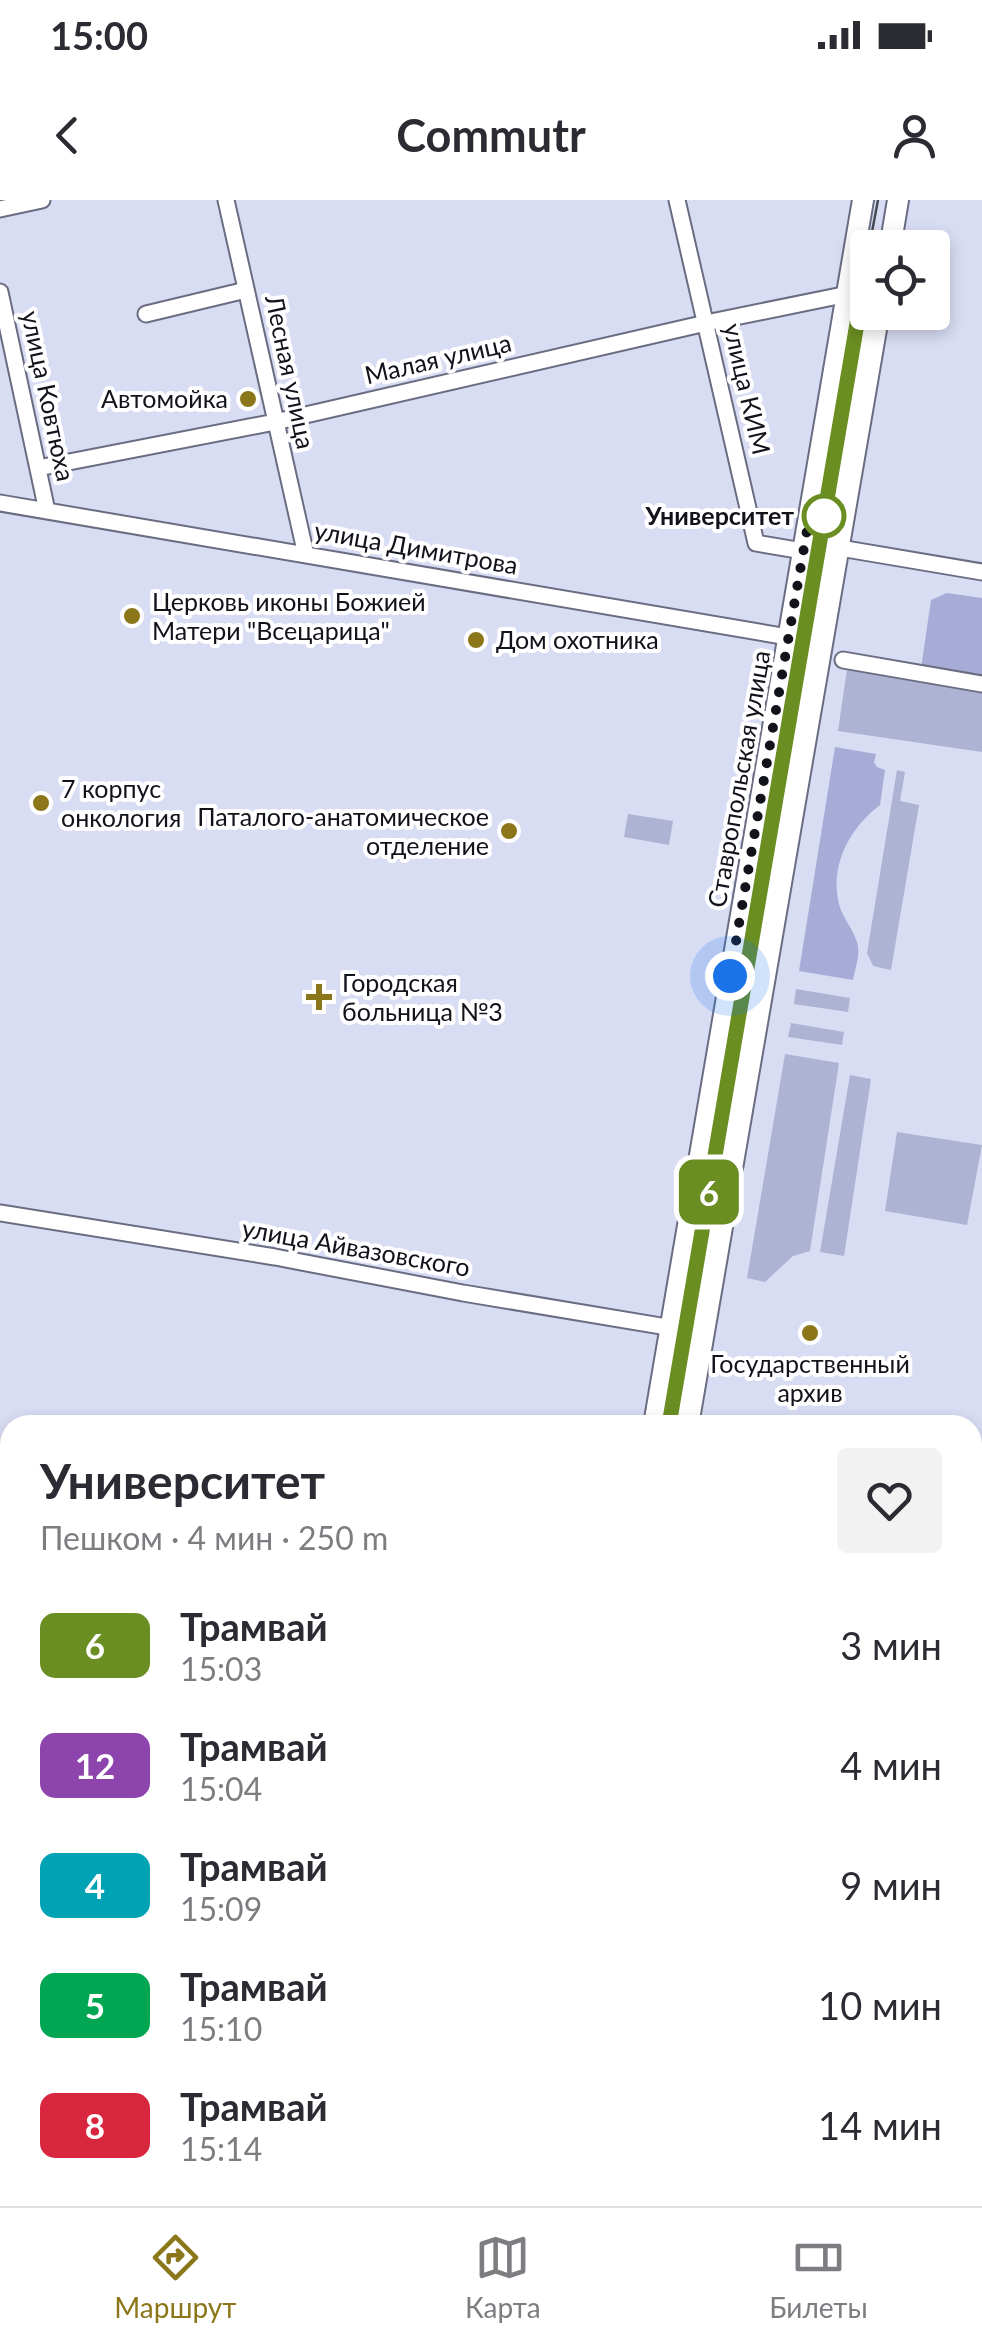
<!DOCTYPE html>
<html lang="ru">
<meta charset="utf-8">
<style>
body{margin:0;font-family:Lato,sans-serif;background:#f2f2f3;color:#2b2b33;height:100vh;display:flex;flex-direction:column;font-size:38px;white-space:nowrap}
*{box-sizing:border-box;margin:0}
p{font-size:32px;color:#7c7c81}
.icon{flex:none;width:55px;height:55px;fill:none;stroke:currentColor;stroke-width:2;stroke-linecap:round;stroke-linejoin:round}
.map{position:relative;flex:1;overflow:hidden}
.drawer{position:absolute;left:0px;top:1215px;width:982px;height:792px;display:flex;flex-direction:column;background:#fff;border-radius:30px 30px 0 0;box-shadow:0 5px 15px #0003}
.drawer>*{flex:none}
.badge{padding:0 20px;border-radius:15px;font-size:35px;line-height:65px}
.buttons{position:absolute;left:850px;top:30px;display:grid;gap:20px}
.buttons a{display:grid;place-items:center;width:100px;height:100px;border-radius:10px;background:#fff;box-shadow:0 5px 15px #0003;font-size:50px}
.you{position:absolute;width:50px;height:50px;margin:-25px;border:8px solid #fff;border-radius:50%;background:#1a73e8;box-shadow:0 0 0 15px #1a73e833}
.map>.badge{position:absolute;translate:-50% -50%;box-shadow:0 0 0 5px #fff}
.round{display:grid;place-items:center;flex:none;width:105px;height:105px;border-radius:10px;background:#f2f2f3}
.headline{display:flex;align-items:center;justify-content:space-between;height:170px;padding:0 40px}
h1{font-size:48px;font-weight:700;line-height:75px}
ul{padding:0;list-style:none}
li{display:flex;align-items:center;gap:30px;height:120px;padding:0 40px}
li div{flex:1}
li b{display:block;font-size:38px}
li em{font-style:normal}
li .badge{min-width:110px;font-weight:700;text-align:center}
.status{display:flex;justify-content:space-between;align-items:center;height:70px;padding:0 50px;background:#fff;direction:ltr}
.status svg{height:28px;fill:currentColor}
header{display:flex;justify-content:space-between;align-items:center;height:130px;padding:0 40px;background:#fff;font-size:45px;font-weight:700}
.tabs{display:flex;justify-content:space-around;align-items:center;height:140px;border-top:2px solid #e1e1e2;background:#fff;font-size:28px;color:#7c7c81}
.tabs a{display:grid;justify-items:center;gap:5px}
.tabs .active{color:#8c761a}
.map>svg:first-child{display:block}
</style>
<div class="status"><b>15:00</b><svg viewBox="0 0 49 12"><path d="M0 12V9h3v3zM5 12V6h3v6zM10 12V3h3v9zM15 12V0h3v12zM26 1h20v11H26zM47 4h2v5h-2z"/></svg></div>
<header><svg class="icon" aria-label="back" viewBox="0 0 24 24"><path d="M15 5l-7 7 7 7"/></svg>Commutr<svg class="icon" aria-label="person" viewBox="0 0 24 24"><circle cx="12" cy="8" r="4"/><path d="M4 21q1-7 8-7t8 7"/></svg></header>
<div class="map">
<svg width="982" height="2006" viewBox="0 0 982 2006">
<rect width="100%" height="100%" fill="#d9ddf4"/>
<!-- green -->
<path fill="#aeb3d4" d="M847 469 982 493V552L838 531Z
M897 570 905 572 900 601 919 605 891 770 873 766 867 753Z
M628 614 673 621 669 645 624 637Z
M796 789 850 798 848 812 794 804Z
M791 823 844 832 842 845 788 837Z
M785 854 839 863 810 1051 793 1056 765 1082 747 1078Z
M850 875 871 879 844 1056 820 1052Z
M897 932 982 945 967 1025 885 1011Z"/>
<!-- forest -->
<path fill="#a6acd6" d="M947 393 982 398V493L919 482 931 400Z
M835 547 876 554 874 562 877 567 885 570 880 605C851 627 831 662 838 700 841 716 852 727 857 742 861 753 855 769 853 780L799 771Z"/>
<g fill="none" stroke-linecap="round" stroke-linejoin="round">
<!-- minor casing -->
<g stroke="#6a6d82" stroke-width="19">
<path id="minor" d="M226 0 306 355
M677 0 756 343 803 351
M0 9 42 0
M0 92 47 311
M146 114 246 90
M38 268 275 222 706 123 848 94
M0 303 823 443
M840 348 982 372
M843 460 982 484
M0 1013 275 1057 463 1093 703 1133"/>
</g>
<!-- major casing -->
<g stroke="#6a6d82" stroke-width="24">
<path id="major" d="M890 48 898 0
M654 1225 863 0
M688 1225 879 112
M521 2006 522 1998
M557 2006 558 1998"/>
</g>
<!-- minor -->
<use href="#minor" stroke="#fff" stroke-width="15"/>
<!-- major -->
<use href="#major" stroke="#fff" stroke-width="20"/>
<!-- tram -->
<path stroke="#494b57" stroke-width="2.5" d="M869 48 878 0
M669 1225 868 59
M543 2006 544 1998"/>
</g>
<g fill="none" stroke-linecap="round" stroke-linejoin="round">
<!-- line casing -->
<g stroke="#fff" stroke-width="22">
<path id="line" d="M669 1225 868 59"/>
</g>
<!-- line -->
<use href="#line" stroke="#6b8e23" stroke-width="15"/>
<!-- walk -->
<path stroke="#11121a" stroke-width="10" stroke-dasharray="0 18" d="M730 776 810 313 824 316"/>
</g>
<!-- markers -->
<g fill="#8c761a" stroke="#fff" stroke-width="4">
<circle cx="248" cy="199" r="10"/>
<circle cx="132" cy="416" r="10"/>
<circle cx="476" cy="440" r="10"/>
<circle cx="41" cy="603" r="10"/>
<circle cx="509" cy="631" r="10"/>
<path d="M314 782h10v10h10v10h-10v10h-10v-10h-10v-10h10z"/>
<circle cx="810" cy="1133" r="10"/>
</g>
<circle fill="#fff" stroke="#6b8e23" stroke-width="5" cx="824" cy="316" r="20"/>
<g text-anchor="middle" stroke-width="8" stroke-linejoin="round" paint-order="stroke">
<!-- street labels -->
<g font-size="25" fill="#11121a" stroke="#fff">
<text transform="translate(438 159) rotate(-13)" y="9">Малая улица</text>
<text transform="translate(290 172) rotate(78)" y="9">Лесная улица</text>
<text transform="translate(747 189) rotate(77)" y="9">улица КИМ</text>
<text transform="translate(48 196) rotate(78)" y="9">улица Ковтюха</text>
<text transform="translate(416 348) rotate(10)" y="9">улица Димитрова</text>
<text transform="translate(739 579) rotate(-80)" y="9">Ставропольская улица</text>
<text transform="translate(356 1048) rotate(10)" y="9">улица Айвазовского</text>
</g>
<!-- poi labels -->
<g font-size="25" fill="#11121a" stroke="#fff" text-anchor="start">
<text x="228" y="208" text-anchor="end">Автомойка</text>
<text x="152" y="411">Церковь иконы Божией<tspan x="152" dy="29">Матери "Всецарица"</tspan></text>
<text x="496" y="449">Дом охотника</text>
<text x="61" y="598">7 корпус<tspan x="61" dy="29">онкология</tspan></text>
<text x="489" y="626" text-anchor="end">Паталого-анатомическое<tspan x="489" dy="29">отделение</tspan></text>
<text x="342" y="792">Городская<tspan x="342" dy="29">больница №3</tspan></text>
<text x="810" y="1173" text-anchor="middle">Государственный<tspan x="810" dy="29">архив</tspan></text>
</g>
<!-- stop labels -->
<g font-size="25" font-weight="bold" fill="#11121a" stroke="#fff" text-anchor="end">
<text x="794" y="325">Университет</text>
</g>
</g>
</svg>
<div class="buttons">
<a><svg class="icon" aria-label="locate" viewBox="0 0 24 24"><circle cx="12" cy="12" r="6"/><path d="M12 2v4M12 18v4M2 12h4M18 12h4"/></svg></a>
</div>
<div class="you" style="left:730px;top:776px"></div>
<b class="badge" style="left:709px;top:992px;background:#6b8e23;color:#fff">6</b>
<section class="drawer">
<div class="headline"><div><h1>Университет</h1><p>Пешком · 4 мин · 250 m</p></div><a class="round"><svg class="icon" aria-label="heart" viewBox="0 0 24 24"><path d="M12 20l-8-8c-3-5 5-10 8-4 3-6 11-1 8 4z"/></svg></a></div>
<ul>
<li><span class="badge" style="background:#6b8e23;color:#fff">6</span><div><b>Трамвай</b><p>15:03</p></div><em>3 мин</em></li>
<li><span class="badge" style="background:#8e44ad;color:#fff">12</span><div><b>Трамвай</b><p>15:04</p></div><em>4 мин</em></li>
<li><span class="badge" style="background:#00a3b4;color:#fff">4</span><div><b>Трамвай</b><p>15:09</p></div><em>9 мин</em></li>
<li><span class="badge" style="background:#00a651;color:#fff">5</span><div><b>Трамвай</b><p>15:10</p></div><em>10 мин</em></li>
<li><span class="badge" style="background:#d7263d;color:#fff">8</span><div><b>Трамвай</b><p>15:14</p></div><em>14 мин</em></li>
</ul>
</section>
</div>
<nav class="tabs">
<a class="active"><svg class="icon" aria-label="directions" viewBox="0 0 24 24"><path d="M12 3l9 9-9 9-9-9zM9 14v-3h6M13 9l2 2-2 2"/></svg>Маршрут</a>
<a><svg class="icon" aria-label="map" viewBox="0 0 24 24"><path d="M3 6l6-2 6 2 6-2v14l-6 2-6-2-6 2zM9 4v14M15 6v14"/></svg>Карта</a>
<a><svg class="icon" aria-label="tickets" viewBox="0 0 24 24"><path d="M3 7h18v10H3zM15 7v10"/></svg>Билеты</a>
</nav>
